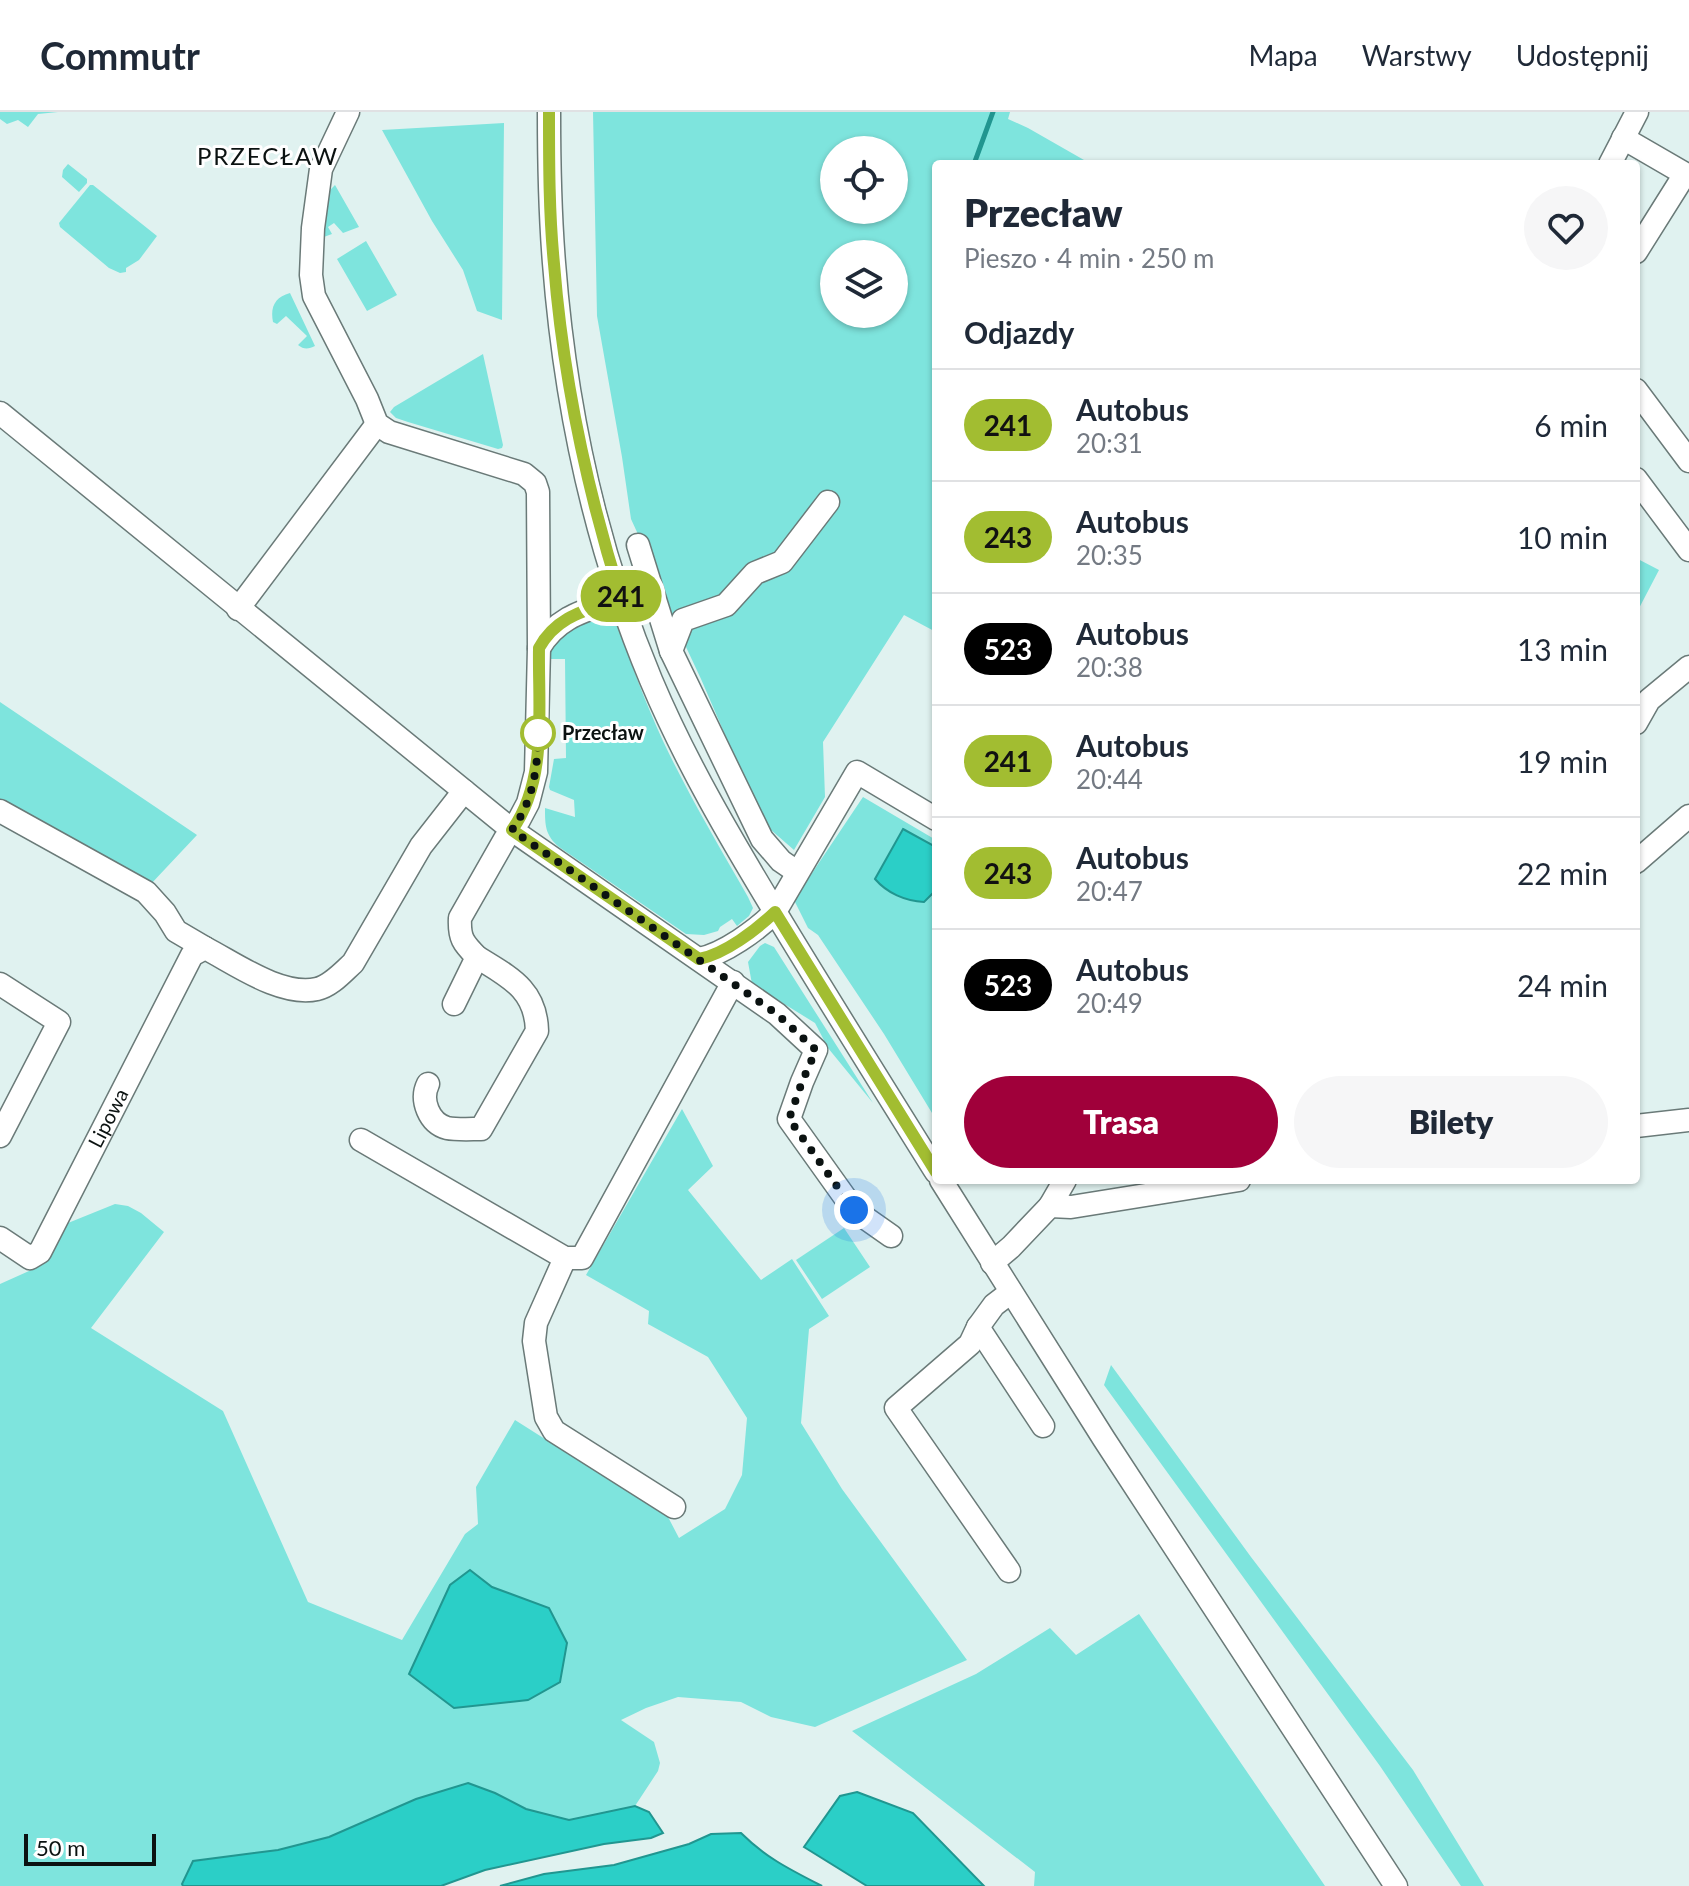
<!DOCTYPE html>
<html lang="pl">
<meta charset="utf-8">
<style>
body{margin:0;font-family:Lato,sans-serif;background:#f6f6f7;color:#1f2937;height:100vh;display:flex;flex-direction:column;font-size:30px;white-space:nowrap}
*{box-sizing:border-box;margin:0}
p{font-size:26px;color:#747a83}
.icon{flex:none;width:44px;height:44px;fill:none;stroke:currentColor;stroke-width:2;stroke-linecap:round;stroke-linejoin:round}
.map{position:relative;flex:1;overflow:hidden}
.panel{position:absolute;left:932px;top:48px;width:708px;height:1024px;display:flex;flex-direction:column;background:#fff;border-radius:8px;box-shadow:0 2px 6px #0004}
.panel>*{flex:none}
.badge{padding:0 16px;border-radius:26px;font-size:28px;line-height:52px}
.fabs{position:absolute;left:820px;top:24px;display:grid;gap:16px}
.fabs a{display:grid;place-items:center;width:88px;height:88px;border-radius:50%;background:#fff;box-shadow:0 2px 6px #0004;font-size:40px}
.scale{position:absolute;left:24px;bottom:20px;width:132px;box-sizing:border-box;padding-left:8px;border:4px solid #0b1211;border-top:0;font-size:22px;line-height:28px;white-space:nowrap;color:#0b1211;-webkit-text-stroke:6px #fff;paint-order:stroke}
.you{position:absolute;width:40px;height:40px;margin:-20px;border:6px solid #fff;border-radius:50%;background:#1a73e8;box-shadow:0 0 0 12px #1a73e833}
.map>.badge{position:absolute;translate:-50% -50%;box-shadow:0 0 0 4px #fff}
h2{padding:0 32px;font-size:30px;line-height:72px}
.round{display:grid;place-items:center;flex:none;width:84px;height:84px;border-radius:42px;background:#f6f6f7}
.summary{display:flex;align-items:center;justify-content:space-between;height:136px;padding:0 32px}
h1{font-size:38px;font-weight:800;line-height:60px}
.button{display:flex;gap:16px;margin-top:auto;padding:16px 32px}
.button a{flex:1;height:92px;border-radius:48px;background:#a0003a;color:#fff;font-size:32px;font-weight:800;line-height:92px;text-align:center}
.button a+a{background:#f6f6f7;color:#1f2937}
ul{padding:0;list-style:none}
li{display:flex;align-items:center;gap:24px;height:112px;padding:0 32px;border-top:2px solid #e0e1e3}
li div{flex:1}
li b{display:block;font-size:30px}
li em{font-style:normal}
li .badge{min-width:88px;font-weight:700;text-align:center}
header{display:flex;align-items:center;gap:48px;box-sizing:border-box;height:112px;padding:0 40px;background:#fff;border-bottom:2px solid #e0e1e3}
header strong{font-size:38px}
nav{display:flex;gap:44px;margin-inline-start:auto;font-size:28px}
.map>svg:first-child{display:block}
</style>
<header>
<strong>Commutr</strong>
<nav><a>Mapa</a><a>Warstwy</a><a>Udostępnij</a></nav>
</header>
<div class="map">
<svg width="1689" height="1774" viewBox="0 0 1689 1774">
<rect width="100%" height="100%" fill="#e0f2f0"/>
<!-- green -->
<path fill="#7ee4dd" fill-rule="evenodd" d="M0 0H58L38 2 28 15 18 8 7 12 0 7Z
M593 0H1010L1008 7 1028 16 1091 52H936V520L904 503 823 630 825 685 794 738 763 711 701 567 671 503 653 455 631 407 622 345 597 204ZM834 38H894V98H834ZM834 142H894V202H834Z
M504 11 502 208 477 199 463 158 432 109 382 18Z
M68 52 87 67V71L79 80 62 65 63 58Z
M90 73H93L157 124 139 148 126 156V160L120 161 109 156 60 115 59 111Z
M335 73 359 115 343 121 334 111 328 115 332 122 321 126 326 82Z
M366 129 397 183 367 199 337 147Z
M290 181 315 234C309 237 304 238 298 233L307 224 286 204 277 212 273 210C270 195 275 185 290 181Z
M483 242 503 333 502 336 498 337 408 310 396 306 390 300 394 295Z
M1636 446 1659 458 1636 502Z
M599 504 614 510 618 515C632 554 646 592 663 629 688 682 719 734 748 785L753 796 749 804 737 814 732 807 720 815 718 819 704 823 686 822 559 735C545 723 545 713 545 696L575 705 574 688 550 678 549 675 554 647 566 646 565 547H547C548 520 579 513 599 504Z
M0 590 197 723 150 773 0 695Z
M863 685 936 728V998L932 1001 884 922 818 823 808 816 794 788Z
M765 831 774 835 873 991 828 936 815 911 752 872 748 850 760 834Z
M682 997 713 1054 688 1078 761 1168 792 1147 829 1204 809 1217 801 1311 842 1377 967 1548 815 1615 771 1605 741 1590 678 1585 646 1596 621 1608 654 1630 660 1651 658 1659 635 1694 569 1708 526 1697 495 1681 468 1671 416 1687 329 1725 278 1738 182 1772 183 1774H0V1172L29 1159 45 1147 68 1111 115 1092 128 1094 141 1101 164 1120 91 1216 223 1299 308 1490 402 1528 465 1422 478 1412 476 1375 515 1308 668 1405 679 1426 725 1397 742 1363 747 1306 708 1245 648 1212 649 1199 586 1163ZM470 1458 492 1475 528 1588 454 1596Z
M844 1116 870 1155 822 1187 796 1148Z
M1111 1253 1251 1445 1413 1658 1484 1774H1461L1380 1654 1104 1273Z
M1139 1502 1325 1774H1034L1035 1760 852 1619 976 1562 1050 1516 1076 1543Z"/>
<!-- water -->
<path fill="#2bcfc7" stroke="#219690" stroke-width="2" d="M903 717 936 735V778L924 790C905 789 887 781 875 767Z
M470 1458 492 1475 549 1496 567 1531 560 1570 528 1588 454 1596 409 1562 450 1473Z
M468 1671 495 1681 526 1697 569 1708 635 1694 649 1700 663 1721 651 1726 604 1732 485 1758 441 1774H183L182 1772 193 1749 278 1738 329 1725 416 1687Z
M857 1680 913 1701 984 1774H867L804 1735 840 1684Z
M741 1721C766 1746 791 1758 822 1774H500L544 1762 614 1753 689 1732 711 1722Z"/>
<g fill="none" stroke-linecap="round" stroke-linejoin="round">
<!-- stream -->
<path stroke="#219690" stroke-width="5" d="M974 52 993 0"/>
<!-- minor casing -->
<g stroke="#6a7a78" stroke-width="25">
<g id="minor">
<path d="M348 0 321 57 313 116 311 163 314 184 367 287 377 312 389 320 524 362 535 371 538 380 539 536 536 660 528 691 519 708 505 727 460 806C459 826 463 831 477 845L454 892"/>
<path d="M549 0C549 50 550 101 554 151 565 293 596 437 651 568 686 651 731 727 777 803 829 889 883 975 936 1060"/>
<path d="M1623 26 1685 62 1636 140"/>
<path d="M1610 52 1637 0"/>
<path d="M1636 278 1689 349"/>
<path d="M0 301 512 718 777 902 816 938 802 970 789 1007 854 1098 891 1124"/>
<path d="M1636 367 1689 438"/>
<path d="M638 433 671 539"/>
<path d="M238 497 377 312"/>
<path d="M539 536C558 503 588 498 621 486"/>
<path d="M1636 611 1649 588 1689 555"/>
<path d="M0 699 146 780 165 801 176 819 205 836"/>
<path d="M1636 750 1689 704"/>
<path d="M797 760 781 749 762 727 671 539 683 508 726 493 755 461 782 450 828 390"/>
<path d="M699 847C724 842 757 818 775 800L857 660 936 707"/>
<path d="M0 872 59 910 0 1024"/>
<path d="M428 972C420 988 429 1011 447 1016 457 1018 471 1017 481 1017L537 919C536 877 509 865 477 845"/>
<path d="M1636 1014 1689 1008"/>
<path d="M361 1028 565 1146H582L733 870"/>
<path d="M941 1068 1104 1327 1396 1774"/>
<path d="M1050 1094 1071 1095 1239 1068"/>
<path id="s1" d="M0 1126 30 1146 40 1140 192 843 205 836C236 852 281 885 317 877 331 874 343 860 353 851L421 734 464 679"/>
<path d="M565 1146 536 1211 534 1229 546 1305 554 1319 674 1395"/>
<path d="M992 1151 1011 1135 1050 1094 1065 1068"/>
<path d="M978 1215 1043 1314"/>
<path d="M1009 1459 896 1296 970 1232 978 1215 994 1193 1011 1180"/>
</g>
</g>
<!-- minor -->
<use href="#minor" stroke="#fff" stroke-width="22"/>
</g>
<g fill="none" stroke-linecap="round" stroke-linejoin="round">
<!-- line casing -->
<g stroke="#fff" stroke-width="18">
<path id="line" d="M549 0C549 51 549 102 554 152 563 266 587 378 621 486 588 498 557 503 539 536 538 596 548 668 512 718L699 847C725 842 756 818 775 800L936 1060"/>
</g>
<!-- line -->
<use href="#line" stroke="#a2bd31" stroke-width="12"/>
<!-- walk -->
<path stroke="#0b1211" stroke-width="8" stroke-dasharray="0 14.4" d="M538 621C538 656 533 689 512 718L777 902 816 938 802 970 789 1007 854 1098"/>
</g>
<!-- markers -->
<circle fill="#fff" stroke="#a2bd31" stroke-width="4" cx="538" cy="621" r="16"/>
<g text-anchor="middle" stroke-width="6" stroke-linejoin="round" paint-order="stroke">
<!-- stop labels -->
<g font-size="20" font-weight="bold" fill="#0b1211" stroke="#fff" text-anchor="start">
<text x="562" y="628">Przecław</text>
</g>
<!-- street labels -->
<g font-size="20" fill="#0b1211" stroke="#fff">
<text dy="7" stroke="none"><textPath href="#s1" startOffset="198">Lipowa</textPath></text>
</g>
<!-- quarter labels -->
<g font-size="24" letter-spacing="2" fill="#0b1211" stroke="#fff">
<text x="268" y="53">PRZECŁAW</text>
</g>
</g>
</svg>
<div class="fabs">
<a><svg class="icon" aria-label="locate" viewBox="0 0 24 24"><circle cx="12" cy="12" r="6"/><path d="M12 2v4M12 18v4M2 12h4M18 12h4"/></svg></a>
<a><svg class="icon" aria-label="layers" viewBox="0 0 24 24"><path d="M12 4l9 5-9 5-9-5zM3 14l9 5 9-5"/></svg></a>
</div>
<div class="scale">50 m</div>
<div class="you" style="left:854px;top:1098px"></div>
<b class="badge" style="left:621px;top:484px;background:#a2bd31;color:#111">241</b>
<section class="panel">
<div class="summary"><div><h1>Przecław</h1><p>Pieszo · 4 min · 250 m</p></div><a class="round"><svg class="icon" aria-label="heart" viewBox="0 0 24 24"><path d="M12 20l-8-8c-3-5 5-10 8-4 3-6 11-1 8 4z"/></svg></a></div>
<h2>Odjazdy</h2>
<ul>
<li><span class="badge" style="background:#a2bd31;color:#111">241</span><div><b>Autobus</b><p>20:31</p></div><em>6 min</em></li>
<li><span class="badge" style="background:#a2bd31;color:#111">243</span><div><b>Autobus</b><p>20:35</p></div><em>10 min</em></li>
<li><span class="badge" style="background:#000;color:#fff">523</span><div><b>Autobus</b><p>20:38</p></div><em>13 min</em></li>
<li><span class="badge" style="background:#a2bd31;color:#111">241</span><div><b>Autobus</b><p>20:44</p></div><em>19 min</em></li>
<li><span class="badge" style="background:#a2bd31;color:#111">243</span><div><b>Autobus</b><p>20:47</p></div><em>22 min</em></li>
<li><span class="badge" style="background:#000;color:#fff">523</span><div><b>Autobus</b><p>20:49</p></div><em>24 min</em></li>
</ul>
<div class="button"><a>Trasa</a><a>Bilety</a></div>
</section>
</div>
